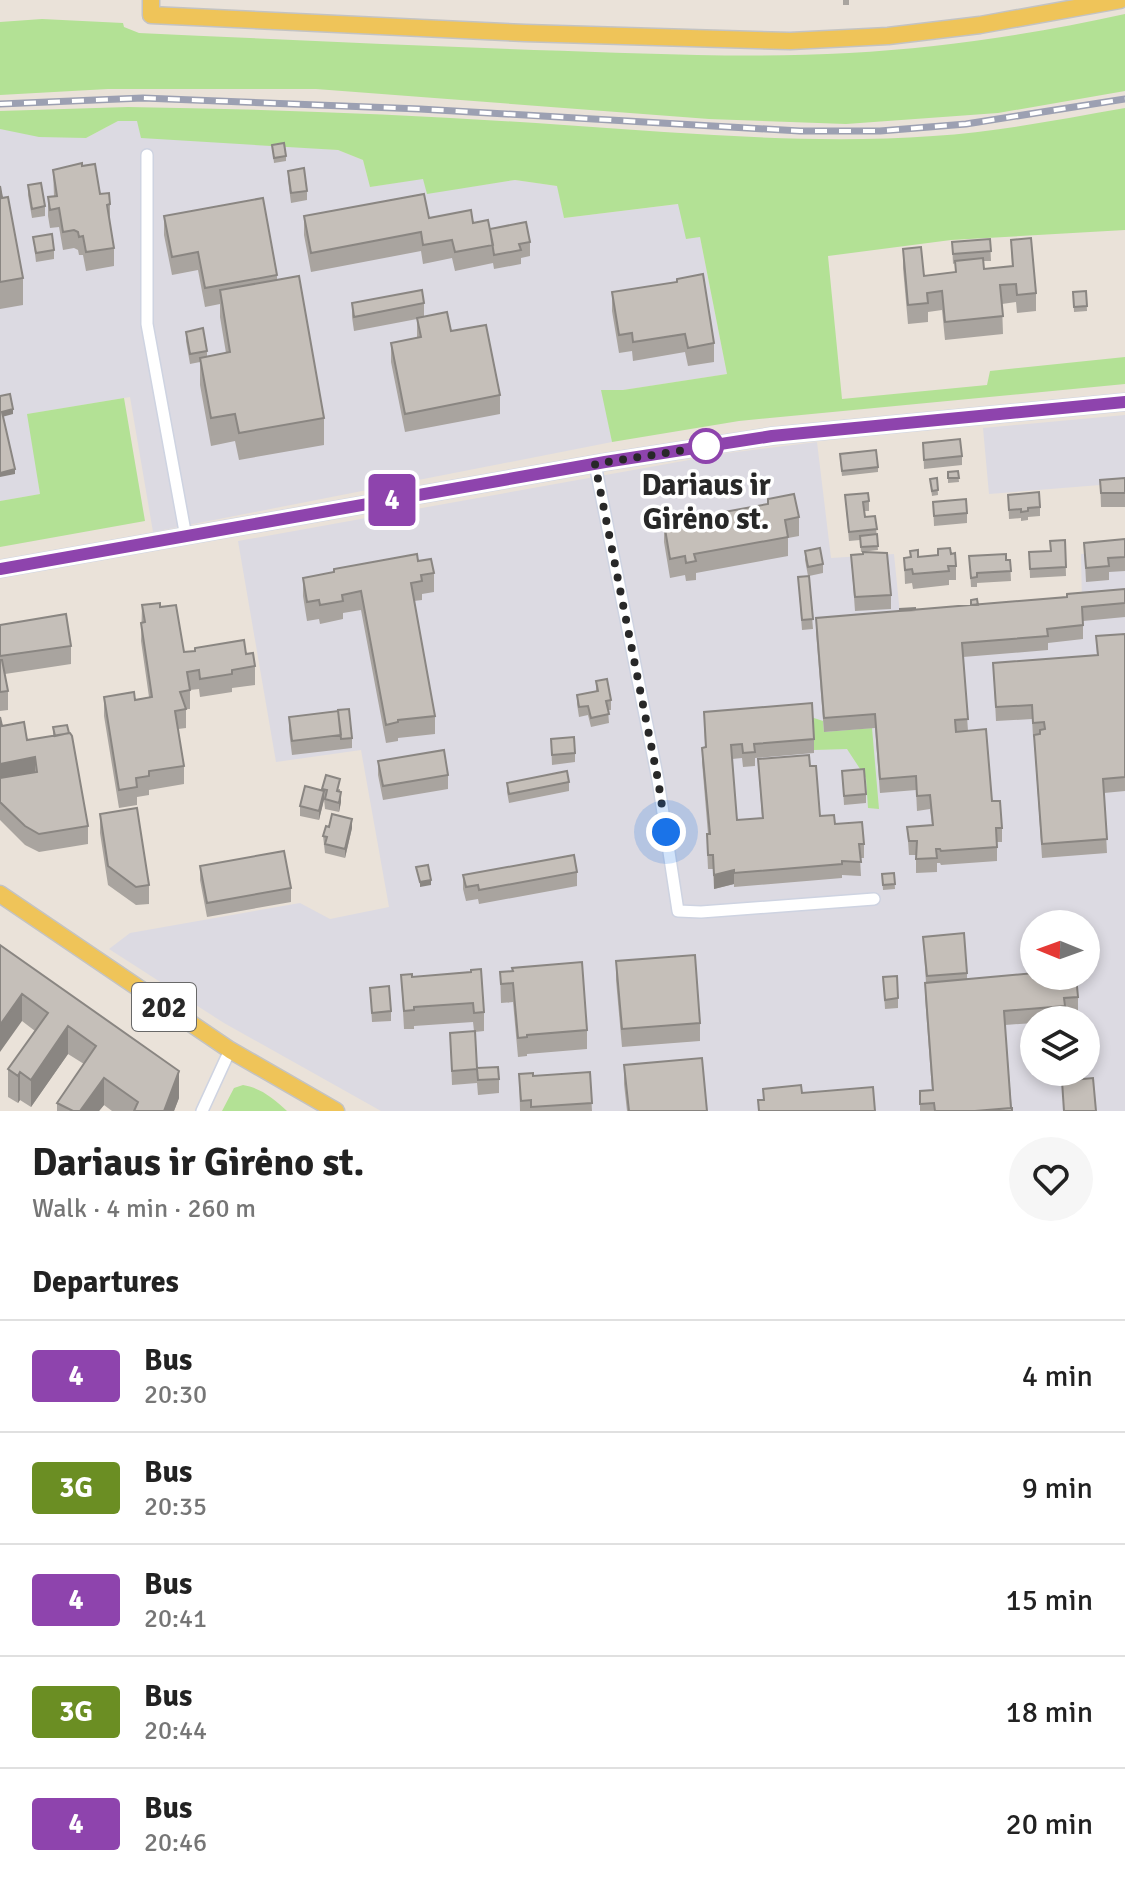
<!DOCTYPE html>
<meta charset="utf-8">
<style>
body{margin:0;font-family:Signika,sans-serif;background:#f6f6f6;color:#222;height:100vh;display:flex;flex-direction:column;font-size:30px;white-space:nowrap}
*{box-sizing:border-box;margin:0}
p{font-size:26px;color:#767676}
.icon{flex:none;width:44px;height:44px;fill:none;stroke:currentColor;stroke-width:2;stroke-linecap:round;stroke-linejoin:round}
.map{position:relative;height:1111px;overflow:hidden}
.sheet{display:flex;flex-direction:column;background:#fff;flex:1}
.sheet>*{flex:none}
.badge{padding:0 16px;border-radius:6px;font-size:28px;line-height:52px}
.needle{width:52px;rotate:271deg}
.buttons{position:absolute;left:1020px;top:910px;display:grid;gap:16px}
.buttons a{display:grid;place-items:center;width:80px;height:80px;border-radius:50%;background:#fff;box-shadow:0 4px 12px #0003;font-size:40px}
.you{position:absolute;width:40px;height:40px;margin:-20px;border:6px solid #fff;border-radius:50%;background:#1a73e8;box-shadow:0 0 0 12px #1a73e833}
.map>.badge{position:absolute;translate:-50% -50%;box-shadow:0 0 0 4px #fff}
h2{padding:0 32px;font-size:30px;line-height:72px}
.round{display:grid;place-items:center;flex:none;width:84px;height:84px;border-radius:42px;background:#f6f6f6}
.summary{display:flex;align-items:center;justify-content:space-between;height:136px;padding:0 32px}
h1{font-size:38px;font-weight:700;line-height:60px}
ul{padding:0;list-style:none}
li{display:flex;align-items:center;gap:24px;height:112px;padding:0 32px;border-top:2px solid #e0e0e0}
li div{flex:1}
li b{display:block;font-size:30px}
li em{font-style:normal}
li .badge{min-width:88px;font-weight:700;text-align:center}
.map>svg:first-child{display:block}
</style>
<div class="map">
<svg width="1125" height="1111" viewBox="0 0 1125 1111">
<rect width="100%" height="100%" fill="#eae2d9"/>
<!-- industrial -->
<path fill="#dcdae2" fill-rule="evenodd" d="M118 121H137L286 146 338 150 363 160 370 187 424 178 427 193 515 180 558 186 564 218 679 204 700 237 727 374 623 390H602L612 442 153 532 130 397 28 414 40 494 0 501V129L86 138Z
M1125 415V483L989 494 983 428Z
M817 442 831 558 894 554 901 624 1082 605 1081 554 1125 549V1111H381L224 1023 109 949 130 933 300 903 330 919 389 907 361 750 276 762 238 541 728 453ZM1034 924H1086V976H1034ZM1034 1020H1086V1072H1034Z"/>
<!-- green -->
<path fill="#b3e195" d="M1125 14V91L998 113 846 124 709 119 316 89H108L0 95V22L42 19 123 23 124 27 139 33C271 39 402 45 534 50 639 53 744 59 849 53 942 48 1034 34 1125 14Z
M128 107C274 109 419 115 564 125 687 133 810 145 933 136 998 132 1061 119 1125 108V230L951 240 828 256 842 399 987 385 990 371 1125 357V384L739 421 612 442 601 390H623L727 374 700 237 686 239 678 204 564 218 557 186 515 180 427 194 423 179 370 187 363 160 338 150 141 138 137 121H118L86 138 39 137 0 129V111Z
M124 398 145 521 0 547V501L40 494 27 414Z
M811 717 823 721 824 732 872 728 879 809 868 808 866 778 847 749 814 750Z
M243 1085C261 1088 273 1098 287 1111H222L234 1088Z"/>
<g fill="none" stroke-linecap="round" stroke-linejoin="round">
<!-- street casing -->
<g stroke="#ced3e1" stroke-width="14">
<path id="street" d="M147 155V324L186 537
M595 464 658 780 678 911 701 912 874 899
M202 1111 230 1050"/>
</g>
<!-- secondary casing -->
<g stroke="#ced3e1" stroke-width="19">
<path id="secondary" d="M0 569 605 462 772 436 1125 402"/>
</g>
<!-- primary casing -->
<g stroke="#c3c3c3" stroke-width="19">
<path id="primary" d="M151 0V15L525 33 790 41 888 36 980 25 1120 0
M0 894 230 1050 336 1111"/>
</g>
<!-- street -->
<use href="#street" stroke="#fff" stroke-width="11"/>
<!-- secondary -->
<use href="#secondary" stroke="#fff" stroke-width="16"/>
<!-- primary -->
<use href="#primary" stroke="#efc459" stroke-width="16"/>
<!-- rail casing -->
<g stroke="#9ca0b2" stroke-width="7">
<path id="rail" d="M0 104 143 98 420 109 800 131H880L966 124 1125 99"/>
</g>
<!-- rail -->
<use href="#rail" stroke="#fff" stroke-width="4" stroke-dasharray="12" stroke-linecap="butt"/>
</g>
<!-- wall -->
<path fill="#a9a49f" d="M843 0H849V5H843Z
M272 145 286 156V161L274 163Z
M82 166 100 194 110 204V223L114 248V266L86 271 83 255H79L78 250 74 248 63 250 59 227 50 228 48 216V197L54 196 53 170Z
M288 171 307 191V200L291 203 288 180Z
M28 185 45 206V216L32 218 28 195Z
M0 186 23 278V305L0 309Z
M164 216 277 275V280L324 418V445L239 460 235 441 211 446 200 385V362L190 364 186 341V332L207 351V356L226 353 220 317V304L205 307 198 270 172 275 164 235Z
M304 216 429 218 473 223 530 242V256L521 258V264L494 269 493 263 455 271 452 258 423 264 421 251 311 272 304 235Z
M33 237 54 250V259L36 262Z
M990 239 991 261H983L984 269 1012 267 1011 240 1036 293V311L1017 313 1016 302 1002 304 1003 334 945 340 942 310 928 312V322L908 324 903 268V249L924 276 955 273V263L953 264 952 242Z
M1086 291 1087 311 1074 312 1073 292Z
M612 292 714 343V362L688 366 685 352 633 361 632 351 619 353 612 311Z
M352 303H424V316L451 331 500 395V414L405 432 391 362V343L417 338V319L354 331 352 317Z
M923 443 962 456V465L924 469Z
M840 459 878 467V472L842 476Z
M958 471 959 482 948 483V472Z
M937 478 938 495 932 496 930 479Z
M1125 478V507H1101L1100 480Z
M845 495 869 501V511H864L865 517 875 516 878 550 861 552 860 540 849 541Z
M1008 495 1040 507V516L1028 517V520L1021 521V518L1009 519Z
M768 499 799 517V536L788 538V556L696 573V580L686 581 685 575 670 578 664 542V523L768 504Z
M933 502 967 513V523L934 526Z
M1125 539V571L1109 572V580L1086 582 1084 543Z
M1065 540 1066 576 1030 578 1029 552 1050 551Z
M805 551 823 564V573L809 576 813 629 802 630 798 577 808 576 805 560Z
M951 554 956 566V580H949V585L913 589 912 583 905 584 904 558Z
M851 555 891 595V609L855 611Z
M969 556 1010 560 1011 581 977 583V587H971Z
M418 561 434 573V592L422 594V600L414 601 435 716V734L398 738V741L386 743 361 610 343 613V619L320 624 319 619 307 621 303 596V578Z
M1125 589V617L1083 621V639L1048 643V650L963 657 968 731 1002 828V842H997V861L941 865 940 863H937V872L916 873V855H909L907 827 932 825 930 809 917 811 916 790 880 793 875 728 824 732 816 632V618L1067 597Z
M142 605 160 607 184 652 246 654 255 666V685L232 688V692L200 697 199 689 190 690V709H186V728L178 729 184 766V784L149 790V795L137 797V805L119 808 104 716V697L135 700 149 697 141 641Z
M0 625 71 646V664L5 674 8 691V710L0 711Z
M1125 628V791L1104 793 1107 853 1042 858 1034 737H1033L1032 719 996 721 993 663 1097 655 1096 636 1125 634Z
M596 681 611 700V710H608L609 723 591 727 588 715 579 717 577 704V695L596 691Z
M704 712 814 739V753L755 758V766L743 767 742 758 732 759 737 820 762 818 758 759 810 766 820 816 835 824 864 844V858H860L861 876 842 875V878L734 887V884L714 889 713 869H708L707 848V834H708L702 762V748L705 747Z
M0 717 2 726 27 740 53 736V727L88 826V844L39 852 25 845 0 820Z
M289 717 352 738V748L292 755 289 731Z
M551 739 575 753V762L552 765Z
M378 761 448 775V789L383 800 378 775Z
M842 771 866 794V803L844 805Z
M569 782V791L509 803 507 792V783Z
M340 789V792L341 802 339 812 325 809 324 799 319 820 300 816V806L322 790Z
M100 814 149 885V904L136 905 108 885 100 833Z
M352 828 345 858 325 853 323 836Z
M200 866 291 888V902L207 917 200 880Z
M577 872V886L479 904 478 899 466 901 463 889V875Z
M894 873 895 889 883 890 882 874Z
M923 937 967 973V979L1078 997V1011L1065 1012V1020H1034V1023L1005 1025 1012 1111H920V1091L932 1090 925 997 926 983Z
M0 945 179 1098 174 1111H112L104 1105 99 1111H57V1103L84 1064 68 1054 31 1107 20 1100 18 1103 8 1097V1069L35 1031 22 1021Z
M616 961 700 1023V1041L622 1047 616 980Z
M471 972 484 1012V1031L475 1032 477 1068 499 1079V1093L478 1095 477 1083 452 1085 450 1033 474 1031 473 1022 414 1026V1029H404L401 975 412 977Z
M500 972 587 1030V1049L527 1054V1056L518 1057 513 1002 501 1003Z
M883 977 898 998V1008L885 1009Z
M370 988 391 1011V1021L372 1022Z
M624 1065 707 1111H627L624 1084Z
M590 1072 592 1111H520L519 1074 533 1076Z"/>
<!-- shaded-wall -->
<path fill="#8a8682" d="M13 409V414L2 417V412Z
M15 469V474L0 477V473Z
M35 757V776L0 783V764Z
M324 791V800L319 820V811Z
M341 792V802L339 812V803Z
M352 819V828L345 858V849Z
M734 870V884L714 889V875Z
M431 880V885L420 887V882Z
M22 994V1021L0 1052V1025Z
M68 1026V1054L31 1107V1080Z
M179 1071V1098L174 1111H164Z
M20 1072V1100L18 1103V1076Z
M104 1078V1105L99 1111H80Z"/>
<!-- building -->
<path fill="#c5bfb9" stroke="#8a8682" stroke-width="2" d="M284 143 286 156 274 158 272 145Z
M82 163V166L95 164 100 194 109 193 110 204 107 205 114 248 86 252 83 236 79 237 78 232 74 230 63 232 59 208 50 210 48 197 57 196 53 170Z
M304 168 307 191 291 193 288 171Z
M41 183 45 206 32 209 28 185Z
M0 186 2 198 8 197 23 278 0 282Z
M424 194 429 218 471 210 473 223 488 220 493 245 455 252 452 240 423 245 421 232 311 253 304 216Z
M263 198 277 275 205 288 198 252 172 257 164 216Z
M526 222 530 242 519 244 521 250 494 255 490 229Z
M52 234 54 250 36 253 33 237Z
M1031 238 1036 293 1017 295 1016 284 1000 285 1003 316 945 322 942 291 927 293 928 303 908 305 903 249 921 247 924 276 956 272 955 261 983 258 984 269 1013 266 1011 240Z
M990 239 991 251 953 254 952 242Z
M703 274 714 343 688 348 685 334 633 342 632 333 619 335 612 292 677 282V279Z
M299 276 324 418 239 433 235 414 211 418 200 358 230 352 220 290Z
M422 290 424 303 354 317 352 303Z
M1086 291 1087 306 1074 307 1073 292Z
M447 312 451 331 486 325 500 395 405 414 391 343 421 337 417 318Z
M203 328 207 351 190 354 186 332Z
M10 394 13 409 2 412 15 469 0 473V396Z
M960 439 962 456 924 460 923 443Z
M876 450 878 467 842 471 840 454Z
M958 471 959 478H948V472Z
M937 478 938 490 932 491 930 479Z
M1125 478V493H1101L1100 480Z
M1039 492 1040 507 1028 508V511L1021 512V509L1009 510 1008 495Z
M868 493 869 501 863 502 865 517 875 516 877 529 849 532 845 495Z
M794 494 799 517 785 520 788 537 694 554 696 561 686 563 685 556 670 559 664 523 768 504V499Z
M966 499 967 513 934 516 933 502Z
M877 534 878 546 861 547 860 536Z
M1125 539V557L1108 558 1109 566 1086 568 1084 543Z
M1065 540 1066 567 1030 569 1029 552 1051 551 1050 541Z
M820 548 823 564 808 567 805 551Z
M950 548 951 554 955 553 956 566H948L949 571 913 574 912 569 905 570 904 558 911 557 910 551 918 550V557L938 555V549Z
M863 552 887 553 891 595 855 597 851 555 863 554Z
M417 554 418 561 431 559 434 573 421 575 422 581 411 583 435 716 398 720V722L386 725 361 591 342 595 343 601 320 605 319 600 307 602 303 578 334 572V569Z
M1006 554V560H1010L1011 571 977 573V577L971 578 969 556Z
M809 576 813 619 802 620 798 577Z
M1125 589V603L1082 607 1083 625 1047 629 1048 636 962 643 968 719 955 720 956 732 986 729 992 801H1000L1002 828H996L997 847 941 851 940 849H936L937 858 916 859 917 841H909L907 827 933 825 930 795 917 796 916 776 880 779 875 714 824 718 816 618 1067 597V594Z
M977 599 978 605H971V600Z
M160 603V607L176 605 184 652 195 651V648L244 640 246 654 253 653 255 666 232 670V674L200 679 199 670 187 672 190 690 180 692 186 709 175 711 184 766 149 771V776L136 778 137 787 119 790 104 697 134 692 135 700 152 697 141 623 145 622 142 605Z
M915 608V610L900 611V609Z
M66 614 71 646 0 656V625Z
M1125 634V777L1103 779 1107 839 1042 844 1034 735 1040 734V730L1045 729 1044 722 1033 723 1032 705 996 707 993 663 1098 655 1096 636Z
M0 660H2L8 691 0 692Z
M607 679 611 700 606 701 609 714 591 718 588 706 579 707 577 695 598 691 596 681Z
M812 703 814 739 754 744 755 752 743 753 742 744 731 745 737 820 763 818 758 759 809 755 810 766H816L820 816 834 815 835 824 862 822 864 844H859L861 862 842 861V864L734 873V870L714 875 713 855H708L707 834H710L702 748 706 747 704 712Z
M349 709 352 738 341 739 338 710Z
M338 711 341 735 292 741 289 717Z
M0 717 2 726 24 722 27 740 70 733 72 736 88 826 39 834 25 826 0 802V778L37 772 35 757 0 764Z
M67 725 69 733 55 736 53 727Z
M574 737 575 753 552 755 551 739Z
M444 750 448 775 383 786 378 761Z
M864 769 866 794 844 796 842 771Z
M567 771 569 782 509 794 507 783Z
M326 775 340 779 337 791 341 792 339 803 325 799 327 790 322 789Z
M305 786 324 791 319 811 300 806Z
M137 808 149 885 136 887 108 866 100 814Z
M332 814 352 819 345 849 325 844 327 837 323 836 326 826 329 827Z
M284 851 291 888 207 903 200 866Z
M574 855 577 872 479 890 478 885 466 887 463 875Z
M428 865 431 880 420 882 416 867Z
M894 873 895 884 883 885 882 874Z
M964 933 967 973 927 976 923 937Z
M0 945 179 1071 164 1111H134L138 1102 104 1078 80 1111H73L57 1103 96 1046 68 1026 31 1080 20 1072 18 1076 8 1069 48 1013 22 994 0 1025Z
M695 955 700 1023 622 1029 616 961Z
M582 962 587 1030 527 1035V1037L518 1038 513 983 501 984 500 972 513 971 512 968Z
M481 969 484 1012 474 1013 473 1003 414 1007V1010L404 1011 401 975 412 974V977L471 972V970Z
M1034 973V976H1076L1078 997 1064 998 1065 1006 1004 1011 1011 1108 975 1111H935L934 1103 920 1104V1091L933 1090 925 983Z
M897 976 898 998 885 1000 883 977Z
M389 986 391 1011 372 1013 370 988Z
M475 1031 477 1068 498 1067 499 1079 478 1080 477 1069 452 1071 450 1033Z
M702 1058 707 1111H629L624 1065Z
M590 1072 592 1103 531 1107V1100L521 1101 519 1074 533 1073V1076Z
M1093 1078 1096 1111H1064L1062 1081Z
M801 1085 802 1093 873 1087 875 1111H759L758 1100H764L763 1089Z
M1012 1108V1111H975Z"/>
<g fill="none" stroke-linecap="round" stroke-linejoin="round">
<!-- line casing -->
<g stroke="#fff" stroke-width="18">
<path id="line" d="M0 569 605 462 772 436 1125 402"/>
</g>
<!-- line -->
<use href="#line" stroke="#8e44ad" stroke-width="12"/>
<!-- walk -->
<path stroke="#282828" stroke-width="8" stroke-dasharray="0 14.4" d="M666 832 658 780 595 464 716 445 706 446"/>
</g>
<!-- markers -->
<circle fill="#fff" stroke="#8e44ad" stroke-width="4" cx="706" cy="446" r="16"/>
<g text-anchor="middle" stroke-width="7" stroke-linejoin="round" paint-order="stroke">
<!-- shield labels -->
<rect fill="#fff" stroke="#686868" stroke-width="2" x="132" y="983" width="64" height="48" rx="6"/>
<g font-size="28" font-weight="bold" fill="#282828">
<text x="164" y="1017">202</text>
</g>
<!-- stop labels -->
<g font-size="30" font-weight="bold" fill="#282828" stroke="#fff">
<text x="706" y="495">Dariaus ir<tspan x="706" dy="34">Girėno st.</tspan></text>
</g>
</g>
</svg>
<div class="buttons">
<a><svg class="needle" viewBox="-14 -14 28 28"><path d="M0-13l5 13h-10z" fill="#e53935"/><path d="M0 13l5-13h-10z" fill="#767676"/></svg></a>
<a><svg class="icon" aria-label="layers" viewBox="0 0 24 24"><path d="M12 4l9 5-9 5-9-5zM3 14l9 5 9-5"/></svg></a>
</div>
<div class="you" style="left:666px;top:832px"></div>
<b class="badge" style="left:392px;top:500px;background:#8e44ad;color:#fff">4</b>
</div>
<section class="sheet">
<div class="summary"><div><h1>Dariaus ir Girėno st.</h1><p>Walk · 4 min · 260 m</p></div><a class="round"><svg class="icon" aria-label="heart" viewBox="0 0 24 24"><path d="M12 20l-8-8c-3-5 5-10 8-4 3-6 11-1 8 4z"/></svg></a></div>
<h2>Departures</h2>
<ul>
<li><span class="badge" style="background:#8e44ad;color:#fff">4</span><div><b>Bus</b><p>20:30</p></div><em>4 min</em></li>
<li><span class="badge" style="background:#6b8e23;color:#fff">3G</span><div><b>Bus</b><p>20:35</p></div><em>9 min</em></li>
<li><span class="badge" style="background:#8e44ad;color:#fff">4</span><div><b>Bus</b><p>20:41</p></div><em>15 min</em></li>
<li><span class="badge" style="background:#6b8e23;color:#fff">3G</span><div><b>Bus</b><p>20:44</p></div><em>18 min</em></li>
<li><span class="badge" style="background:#8e44ad;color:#fff">4</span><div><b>Bus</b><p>20:46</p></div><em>20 min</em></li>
</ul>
</section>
